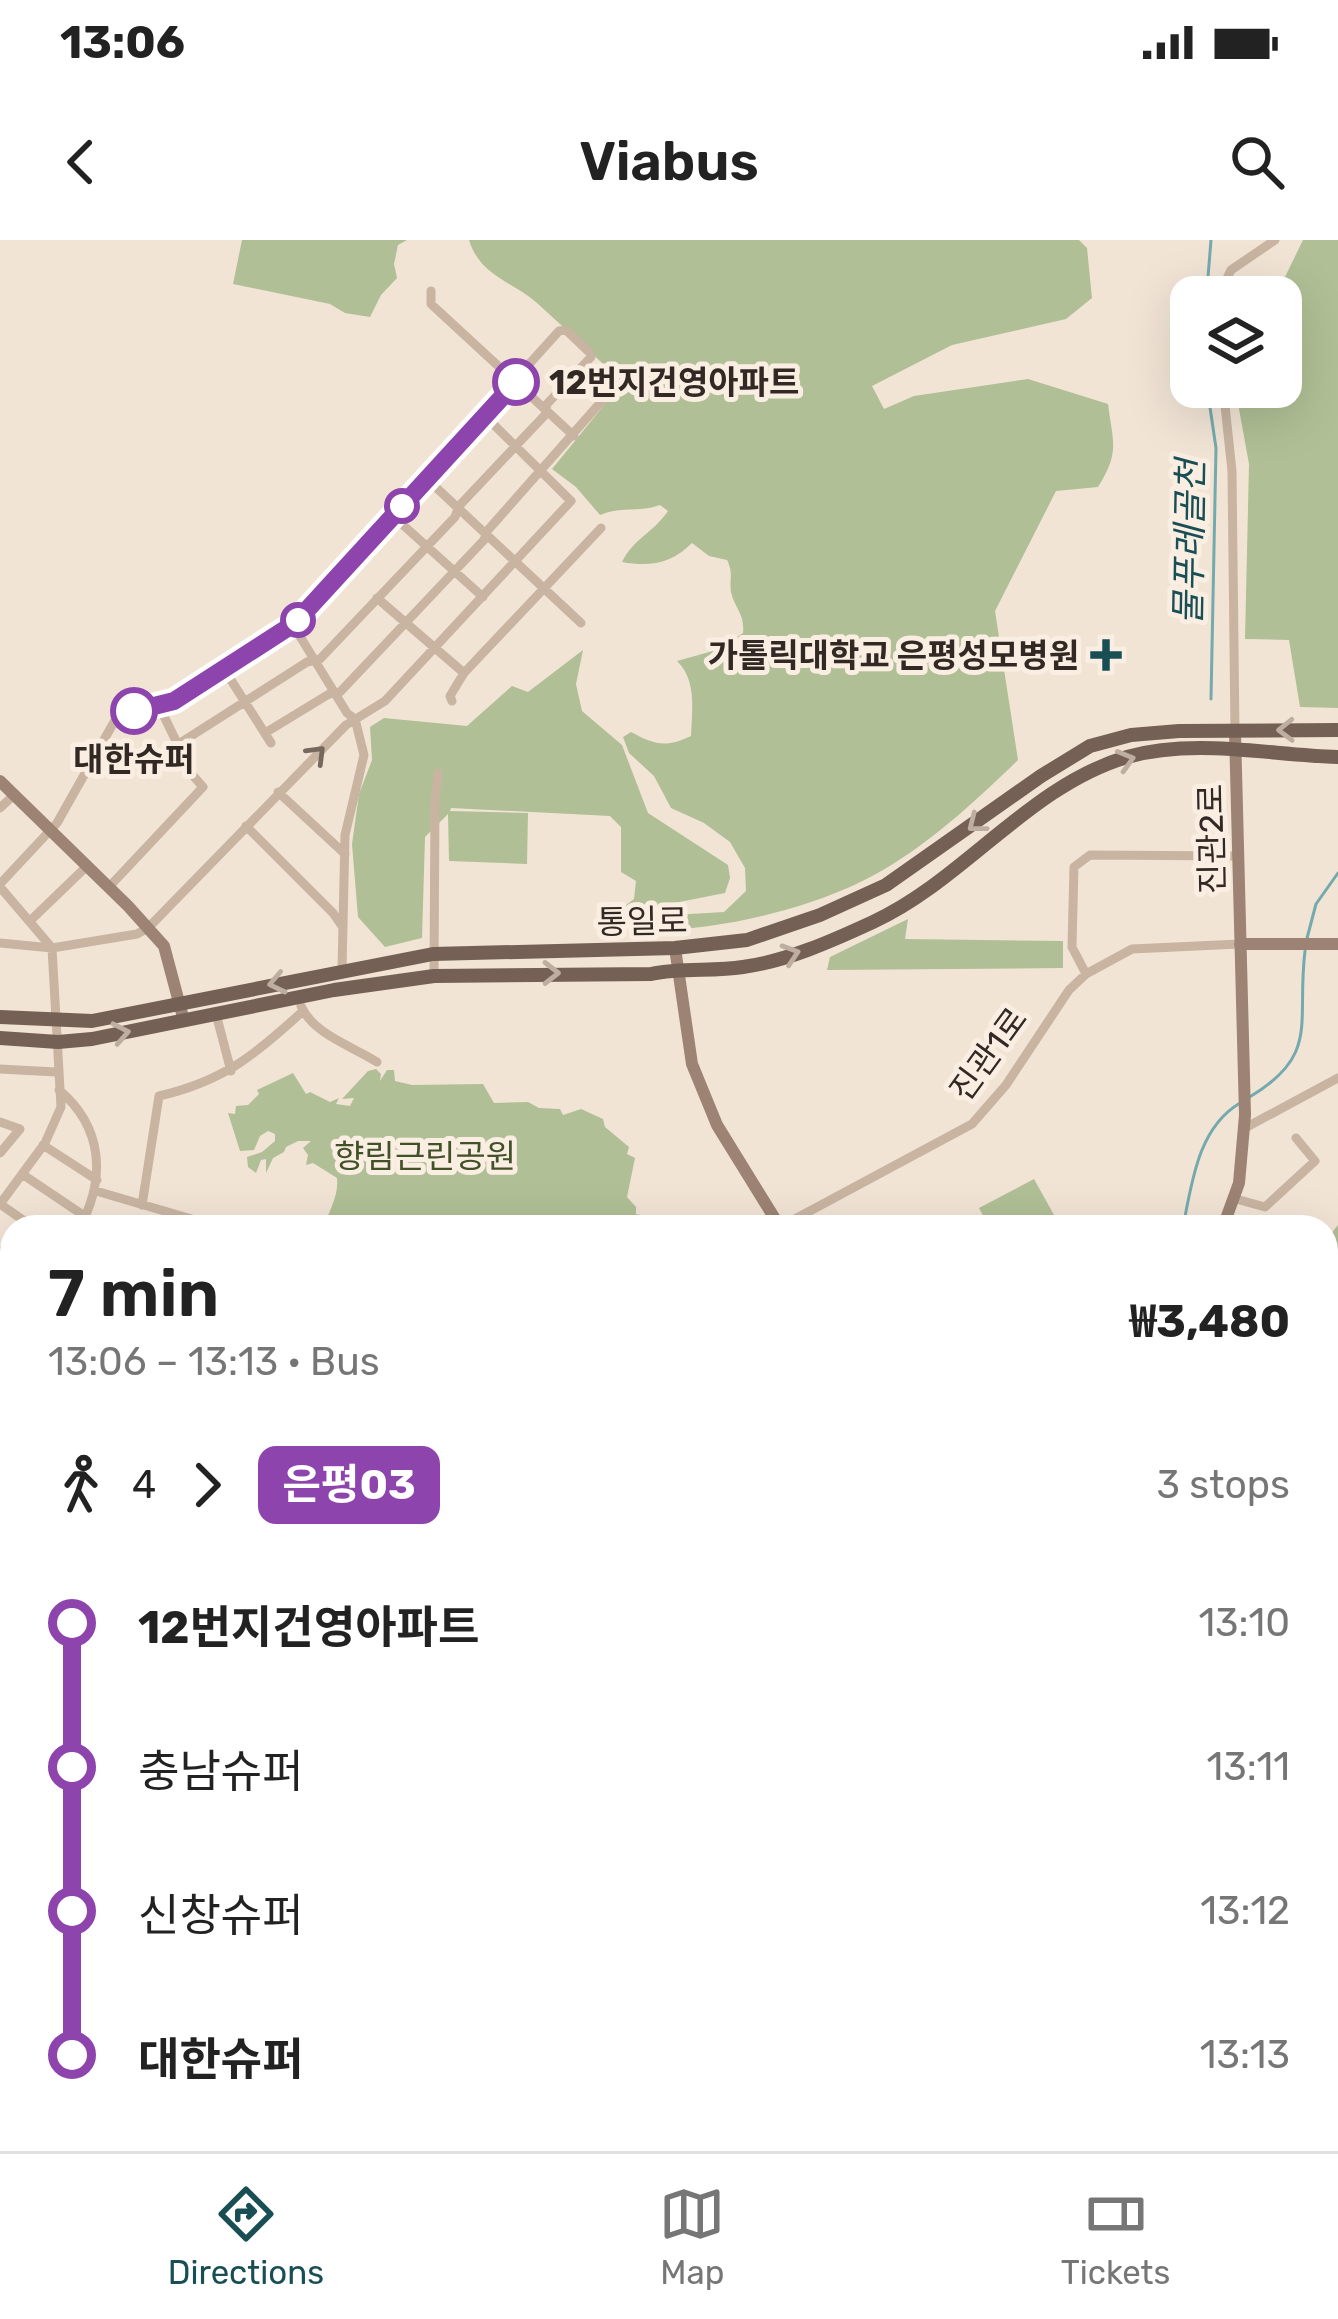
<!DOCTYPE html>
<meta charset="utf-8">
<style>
body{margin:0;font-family:Rubik,"Noto Sans KR",sans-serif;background:#f6f6f6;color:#222;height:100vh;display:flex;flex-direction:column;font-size:45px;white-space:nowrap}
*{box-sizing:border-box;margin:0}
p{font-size:39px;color:#767676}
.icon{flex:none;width:66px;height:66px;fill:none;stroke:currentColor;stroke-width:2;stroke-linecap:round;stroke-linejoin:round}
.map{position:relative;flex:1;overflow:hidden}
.drawer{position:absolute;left:0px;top:975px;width:1338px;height:936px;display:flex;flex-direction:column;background:#fff;border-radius:36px 36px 0 0;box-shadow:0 12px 48px #0002}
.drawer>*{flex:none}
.badge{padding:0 24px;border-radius:18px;font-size:42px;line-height:78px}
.tools{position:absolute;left:1170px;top:36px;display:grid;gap:24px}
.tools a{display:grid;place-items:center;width:132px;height:132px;border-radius:24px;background:#fff;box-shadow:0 12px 48px #0002;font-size:60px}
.map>.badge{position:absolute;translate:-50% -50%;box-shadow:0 0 0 6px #fff}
.legs{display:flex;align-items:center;gap:18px;height:132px;padding:0 48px;font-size:39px}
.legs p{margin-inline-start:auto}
.head{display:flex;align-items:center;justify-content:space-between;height:204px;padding:0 48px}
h1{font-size:66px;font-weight:600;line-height:90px}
ul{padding:0 48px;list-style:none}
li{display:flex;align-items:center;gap:42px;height:144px;font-size:45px}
li i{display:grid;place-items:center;width:18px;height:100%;margin:0 15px;background:currentColor}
li i::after{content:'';width:30px;height:30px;margin:-15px;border:9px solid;border-radius:50%;background:#fff}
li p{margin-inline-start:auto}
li:first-child i{background:linear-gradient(#0000 50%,currentColor 0)}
li:last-child i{background:linear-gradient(currentColor 50%,#0000 0)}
.status{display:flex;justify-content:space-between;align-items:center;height:84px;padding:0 60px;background:#fff;direction:ltr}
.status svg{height:33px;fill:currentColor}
header{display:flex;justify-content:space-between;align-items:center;height:156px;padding:0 48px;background:#fff;font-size:54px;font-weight:600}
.tab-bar{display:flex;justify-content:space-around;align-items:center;height:168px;border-top:3px solid #e0e0e0;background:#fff;font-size:33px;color:#767676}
.tab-bar a{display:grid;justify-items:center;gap:6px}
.tab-bar .on{color:#194f54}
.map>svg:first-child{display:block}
</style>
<div class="status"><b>13:06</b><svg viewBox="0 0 49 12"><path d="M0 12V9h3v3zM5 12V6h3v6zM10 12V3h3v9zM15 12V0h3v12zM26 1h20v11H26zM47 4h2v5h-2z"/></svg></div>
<header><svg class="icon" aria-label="back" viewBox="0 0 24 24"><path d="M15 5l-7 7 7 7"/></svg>Viabus<svg class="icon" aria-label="search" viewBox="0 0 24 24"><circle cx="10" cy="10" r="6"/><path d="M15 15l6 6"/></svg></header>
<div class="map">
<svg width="1338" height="1911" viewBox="0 0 1338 1911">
<rect width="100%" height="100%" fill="#f1e4d5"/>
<!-- green -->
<path fill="#b0bf95" d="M242 0H407L398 5 394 24 397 38 381 55 370 77 345 73 330 64 233 44Z
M469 0H1079L1087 8 1092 58 1066 79 952 105 872 146 884 169 914 156 1028 139 1108 164C1113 203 1120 212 1098 247L1056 251 995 371 1018 520C976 561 926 607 874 635 817 667 718 691 652 690L657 676 724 672 746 651 745 628 730 602 704 583 671 568 654 536 629 513 623 497 631 492C655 505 666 508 691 496 692 470 697 440 677 421L720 409 743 393C745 374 735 369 731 352 729 339 734 334 727 320L709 316 692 303C671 324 650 327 622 322 634 298 653 293 668 271L660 265C639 273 620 266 600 275L576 247 552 229 623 142C594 116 566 89 537 63 512 41 480 36 469 0Z
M1303 0H1338V468L1300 467 1289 400 1245 399 1249 224 1235 147H1281V57H1244L1283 41Z
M583 410 576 444 582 471 622 505 648 573 728 625 730 638 725 653 644 669 620 689 608 679 634 659 636 641 621 632V587L610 576 451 568 450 571 528 573 527 624 449 621 448 574 425 597 422 698 385 707 358 677 352 604 359 554 372 520 370 487 384 478 467 486 512 446 528 452Z
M908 679 905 699 1063 701V728L827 730 830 717Z
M376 829 381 834 380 841 387 830H394L395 841 412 845 483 844 494 863 528 862 539 868 560 869 563 875 581 869 603 879 605 887 629 907 627 914 635 918 627 957 636 967V974L645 976 642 983 650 987H324C329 970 339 956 337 938L313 923 306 925 308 915 303 908 311 901H298L286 907 284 912 273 918 266 933V919L261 920 256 933 248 927 247 917 262 912 275 901V894L268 891 260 896 254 910 240 911 228 873 235 874 236 866 248 865 259 854 257 850 293 833 306 854 310 852 330 862 339 858 336 864 350 866 354 858 342 859 368 831Z
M1034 939 1054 975 1033 987H989L979 968Z
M1338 985V1146L1326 1128V1000Z
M60 1899H335L341 1911H85Z
M915 1899H989L1121 1911H932Z"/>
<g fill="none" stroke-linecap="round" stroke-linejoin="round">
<!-- stream -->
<path stroke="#74aaae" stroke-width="3" d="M1200 57 1208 37 1211 0
M1207 147 1216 208 1211 459
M1306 702 1316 664 1338 633
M1248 858C1321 815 1296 783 1305 711
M1183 987C1192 942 1198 888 1240 863"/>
<!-- street -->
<path stroke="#c8b4a1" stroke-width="9" d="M431 51V64L574 196
M1218 57 1231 30 1275 0
M1223 147 1232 231 1235 492
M427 239 581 383
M393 276 483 357
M377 358 464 433
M293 385 347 473 355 479 364 515 345 595 342 729
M224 429 271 503
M452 461 450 456 464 433 601 288
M159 466 178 505
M265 493 329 454 340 452 484 300 488 290 616 145
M166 512 307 422 320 419 455 277 459 266 545 175 547 164 591 117
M278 552 345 614
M0 568 14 555
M246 586 333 673 342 686
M0 644 57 583 118 475 174 461 295 383 559 91 566 90 589 112
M0 647 52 708 61 867 45 903 0 964
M109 647 203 547 189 531
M31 680 87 626
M0 703 52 708 137 694 148 688 346 485 385 461 571 261 485 176
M1086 734 1072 707 1074 627 1090 615 1238 616
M434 736 435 560 438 533
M301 766C313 794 352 806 377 822
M216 774 231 831
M0 829 56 832
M59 850C103 887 106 938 80 987
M0 882 20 889 0 913
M1245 888 1338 838
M43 905 97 940
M22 934 86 977
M96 951 219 987
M1236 959 1265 967 1315 921 1296 898
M0 964 33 987
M142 965 159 856C224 841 255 815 303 771
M780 987 972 884 1006 845 1069 750 1086 734 1132 709 1240 704
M0 1010 12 1019
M0 1177 12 1165
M0 1191 12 1208
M0 1254 12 1270
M0 1320 12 1336
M0 1360 12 1352
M0 1384 12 1400
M0 1438 12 1432
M0 1465 12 1464
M0 1537 12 1536
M0 1594 12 1600
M0 1643 12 1621
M0 1670 12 1656
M1115 1899 1229 1903
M1031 1911V1899"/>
<!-- secondary -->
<path stroke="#9c8373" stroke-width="12" d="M0 541 128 666 164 706 184 781
M1240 704H1338
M675 708 692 824 717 885 780 987
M1223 987 1239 943 1245 875 1235 492
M0 1758 12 1760
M495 1899 510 1911
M1141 1911V1899"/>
<!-- primary -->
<path stroke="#756055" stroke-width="14" d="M0 777 92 781 433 714 675 708 747 700 820 675 886 645 1041 536 1090 506 1131 495 1179 491 1338 490
M0 798 58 802 92 799 334 750 434 736 651 734C682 727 712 732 743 727 787 721 832 701 873 682 964 640 1029 546 1127 517 1195 498 1269 515 1338 517"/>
</g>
<!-- one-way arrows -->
<defs><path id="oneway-chevron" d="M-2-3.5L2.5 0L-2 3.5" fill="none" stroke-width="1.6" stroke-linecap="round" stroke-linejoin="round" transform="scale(3)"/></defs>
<g stroke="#beaea2">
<use href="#oneway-chevron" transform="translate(1286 490) rotate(179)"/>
<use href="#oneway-chevron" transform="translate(1126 520) rotate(-16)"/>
<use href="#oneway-chevron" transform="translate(976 584) rotate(142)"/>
<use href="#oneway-chevron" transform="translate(791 714) rotate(-18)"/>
<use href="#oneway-chevron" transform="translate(551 733)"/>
<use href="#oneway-chevron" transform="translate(277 743) rotate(168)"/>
<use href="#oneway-chevron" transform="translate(121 793) rotate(-11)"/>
</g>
<use stroke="#76685c" href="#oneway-chevron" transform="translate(317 514) rotate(-45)"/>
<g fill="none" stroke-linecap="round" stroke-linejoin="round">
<!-- line-1 casing -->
<g stroke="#fff" stroke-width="27">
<path id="line-1" d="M134 471 174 461 295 383 516 142"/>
</g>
<!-- line-1 -->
<use href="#line-1" stroke="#8e44ad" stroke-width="18"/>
</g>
<!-- markers -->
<g fill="#fff" stroke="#8e44ad" stroke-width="6">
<circle cx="516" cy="142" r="21"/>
<circle cx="402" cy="266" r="15"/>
<circle cx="298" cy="380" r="15"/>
<circle cx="134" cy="471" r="21"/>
</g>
<path fill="#194f54" stroke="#f9eee1" stroke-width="4.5" d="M1100 397h12v12h12v12h-12v12h-12v-12h-12v-12h12z"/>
<g text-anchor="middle" stroke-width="10" stroke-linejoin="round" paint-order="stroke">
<!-- stop labels -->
<g font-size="33" font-weight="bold" fill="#332924" stroke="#f9eee1" text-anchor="start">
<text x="549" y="154">12번지건영아파트</text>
<text x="134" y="531" text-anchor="middle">대한슈퍼</text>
</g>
<!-- poi labels -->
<g font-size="33" font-weight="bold" fill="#332924" stroke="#f9eee1" text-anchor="end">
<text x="1079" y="427">가톨릭대학교 은평성모병원</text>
</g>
<!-- street labels -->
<g font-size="33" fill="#332924" stroke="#f9eee1">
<text transform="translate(1211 599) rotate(-91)" y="12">진관2로</text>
<text transform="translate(642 681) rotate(-1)" y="12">통일로</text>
<text transform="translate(988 814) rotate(-54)" y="12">진관1로</text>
</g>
<!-- park labels -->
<g font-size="33" fill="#415128" stroke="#f9eee1">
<text x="425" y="928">향림근린공원</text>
</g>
<!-- water labels -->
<g font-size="36" font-style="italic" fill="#194f54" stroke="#f9eee1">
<text transform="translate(1189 302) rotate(-89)" y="13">물푸레골천</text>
</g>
</g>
</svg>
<div class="tools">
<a><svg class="icon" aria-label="layers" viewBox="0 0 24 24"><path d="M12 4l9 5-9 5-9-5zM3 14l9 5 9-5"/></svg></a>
</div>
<section class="drawer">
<div class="head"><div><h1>7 min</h1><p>13:06 – 13:13 · Bus</p></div><b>₩3,480</b></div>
<div class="legs"><svg class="icon" aria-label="walk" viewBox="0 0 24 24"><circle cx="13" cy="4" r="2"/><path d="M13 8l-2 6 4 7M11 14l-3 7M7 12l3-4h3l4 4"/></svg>4<svg class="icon" aria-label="forward" viewBox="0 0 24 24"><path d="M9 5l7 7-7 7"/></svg><b class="badge" style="background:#8e44ad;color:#fff">은평03</b><p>3 stops</p></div>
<ul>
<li><i style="color:#8e44ad"></i><b>12번지건영아파트</b><p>13:10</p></li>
<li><i style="color:#8e44ad"></i><span>충남슈퍼</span><p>13:11</p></li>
<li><i style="color:#8e44ad"></i><span>신창슈퍼</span><p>13:12</p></li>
<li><i style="color:#8e44ad"></i><b>대한슈퍼</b><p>13:13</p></li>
</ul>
</section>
</div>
<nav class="tab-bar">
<a class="on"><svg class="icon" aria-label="directions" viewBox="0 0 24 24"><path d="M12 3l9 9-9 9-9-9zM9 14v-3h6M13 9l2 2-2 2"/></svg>Directions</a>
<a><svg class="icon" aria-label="map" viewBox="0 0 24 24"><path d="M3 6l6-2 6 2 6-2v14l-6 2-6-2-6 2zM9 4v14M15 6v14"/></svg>Map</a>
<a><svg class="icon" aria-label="tickets" viewBox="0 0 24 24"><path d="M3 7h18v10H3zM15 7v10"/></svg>Tickets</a>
</nav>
